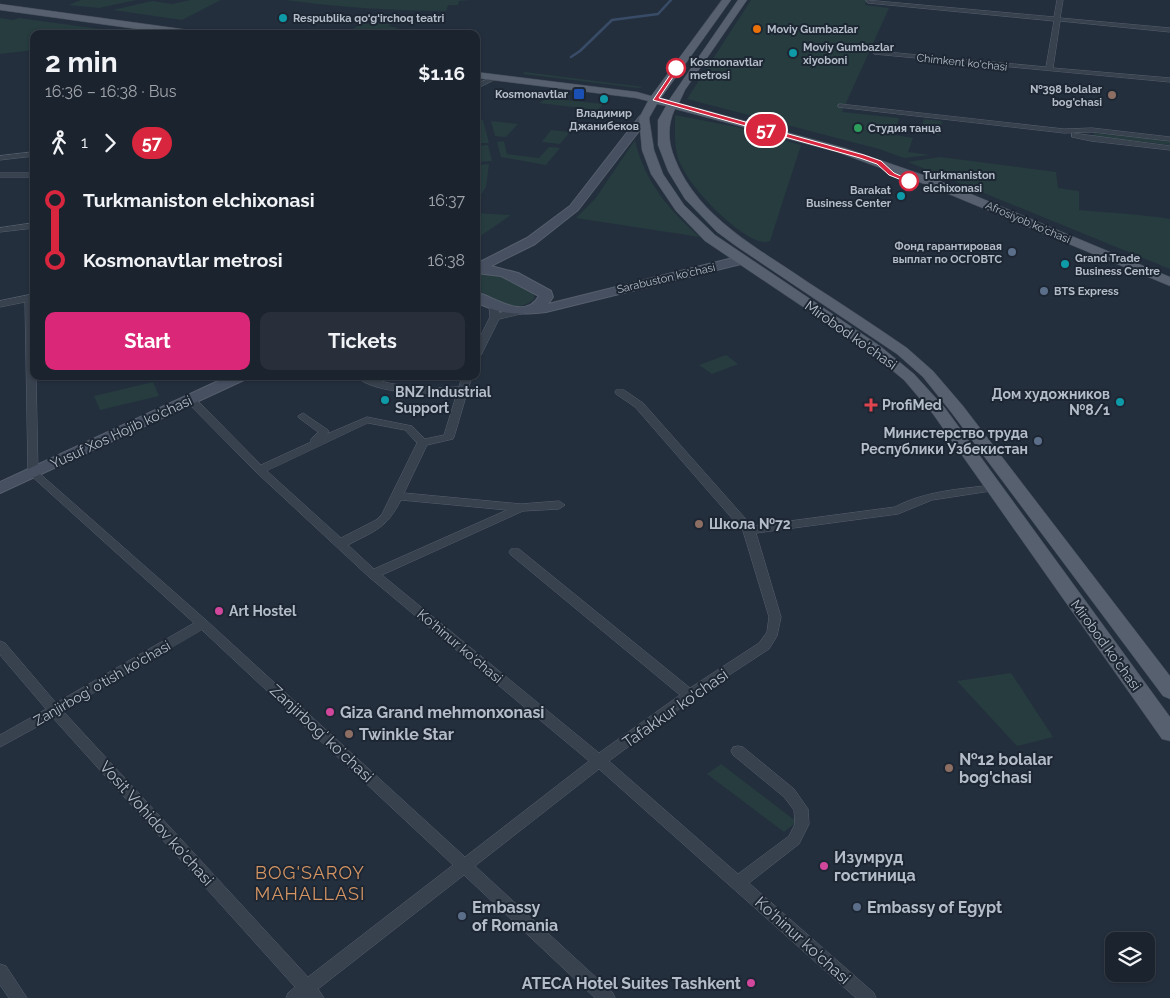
<!DOCTYPE html>
<meta charset="utf-8">
<style>
body{margin:0;font-family:Raleway,sans-serif;background:#282f3a;color:#f1f3f6;height:100vh;display:flex;flex-direction:column;font-size:19px;white-space:nowrap}
*{box-sizing:border-box;margin:0}
p{font-size:16px;color:#a0a4aa}
.icon{flex:none;width:28px;height:28px;fill:none;stroke:currentColor;stroke-width:2;stroke-linecap:round;stroke-linejoin:round}
.map{position:relative;flex:1;overflow:hidden}
.panel{position:absolute;left:30px;top:30px;width:450px;height:350px;display:flex;flex-direction:column;background:#1b232e;border-radius:10px;box-shadow:0 1px 4px #0004,0 0 0 1px #39404a}
.panel>*{flex:none}
.badge{padding:0 10px;border-radius:16px;font-size:18px;line-height:32px}
.fabs{position:absolute;left:1105px;top:932px;display:grid;gap:10px}
.fabs a{display:grid;place-items:center;width:50px;height:50px;border-radius:10px;background:#1b232e;box-shadow:0 1px 4px #0004,0 0 0 1px #39404a;font-size:25px}
.map>.badge{position:absolute;translate:-50% -50%;box-shadow:0 0 0 2px #fff}
.legs{display:flex;align-items:center;gap:8px;height:55px;padding:0 15px;font-size:16px}
.legs p{margin-inline-start:auto}
.overview{display:flex;align-items:center;justify-content:space-between;height:85px;padding:0 15px}
h1{font-size:28px;font-weight:700;line-height:38px}
.cta{display:flex;gap:10px;margin-top:auto;padding:10px 15px}
.cta a{flex:1;height:58px;border-radius:10px;background:#db2777;color:#fff;font-size:20px;font-weight:700;line-height:58px;text-align:center}
.cta a+a{background:#282f3a;color:#f1f3f6}
ul{padding:0 15px;list-style:none}
li{display:flex;align-items:center;gap:18px;height:60px;font-size:19px}
li i{display:grid;place-items:center;width:8px;height:100%;margin:0 6px;background:currentColor}
li i::after{content:'';width:12px;height:12px;margin:-6px;border:4px solid;border-radius:50%;background:#1b232e}
li p{margin-inline-start:auto}
li:first-child i{background:linear-gradient(#0000 50%,currentColor 0)}
li:last-child i{background:linear-gradient(currentColor 50%,#0000 0)}
.map>svg:first-child{display:block}
</style>
<div class="map">
<svg width="1170" height="998" viewBox="0 0 1170 998">
<rect width="100%" height="100%" fill="#242f3e"/>
<!-- green -->
<path fill="#263c3f" d="M81 0H136L99 8 69 5Z
M190 0H221L182 20 113 10 152 1 172 4Z
M285 0H470L459 1 458 5H448L446 11C392 11 339 7 285 0Z
M751 0H867L865 5 889 8 842 112 899 118 895 135 913 138 908 152 930 155 904 158 879 149 687 99Z
M0 18 13 20 19 18 136 34H34V50L0 54Z
M363 22 391 24 388 26 398 28 390 33 353 29Z
M525 72 643 87 638 88 523 74Z
M547 98 603 104 598 110 539 103Z
M675 115 737 127 801 145 770 241C751 249 706 202 695 187 689 180 683 169 679 161 674 148 675 129 675 115Z
M476 119 483 120 489 143H476Z
M924 119 942 121 940 135 920 133Z
M491 121 518 124 506 137 495 136Z
M551 130 570 132 560 144 542 142Z
M1094 133 1170 141V145L1094 136Z
M635 140C643 179 670 212 700 237L576 218 595 199Z
M504 141 507 154 539 158 549 147 560 148 546 165 501 157 497 142Z
M488 145 492 161 476 162V146Z
M940 157 1056 172 1058 188 1079 191V210C1110 213 1140 214 1170 219V269L908 162Z
M489 164 486 187 480 196 476 197 477 165Z
M476 213 511 215 476 239Z
M495 272 534 293V299C515 316 494 299 476 289V276Z
M726 355 738 364 712 374 699 365Z
M153 382 159 396 100 410 94 396Z
M1011 673 1053 737 1017 746 957 681Z
M721 764 797 822 784 832 707 774Z"/>
<g fill="none" stroke-linecap="round" stroke-linejoin="round">
<!-- stream -->
<path stroke="#394c67" stroke-width="2.5" d="M571 57 580 51 612 20 658 14 671 0"/>
<!-- minor casing -->
<g stroke="#565f6c" stroke-width="1">
<path id="minor" d="M866 0 1054 17 1057 0H1063L1060 18 1170 28V32L1060 21 1053 68 1170 78V82L874 54 873 53 876 51 1046 67 1054 21 868 3Z
M493 77 498 78 476 89V84Z
M840 104 1064 129 1092 128 1170 137V141L1092 132 1064 133 838 107V105Z
M1072 133 1170 146V150L1091 141 1072 137Z
M34 152V156L0 160V156Z
M0 173H34V177H0Z
M34 223V228L0 232V228Z
M34 294V376H36L38 472 207 621 465 857 589 761 369 577 256 472 187 402 186 400 187 398H195L261 465 311 442V439L318 432 299 418 298 416 303 413 328 430 329 432 327 434 367 417 412 426 425 439 444 435 457 393C430 394 376 395 355 376 369 376 381 382 394 384 415 388 437 388 459 387L462 376H472L454 437 453 439 427 445 404 493 521 504 559 501 565 505 559 509 523 511 382 575 599 753 680 695 511 555 509 552 511 549H519L690 688 759 643 767 632 769 617 743 531 635 407 616 394 615 392 616 390H624L643 403 752 526 895 507C925 491 960 489 993 485L997 486 999 488 997 490 932 500 898 514 756 533 781 617 777 636 769 649 694 698 609 761 738 874 789 836 795 824 794 810 784 797 733 755 731 751 733 747 738 746 743 747 794 789 808 809 809 824 799 844 749 883 874 993 876 998H856L599 769 475 866 613 993 615 998H595L464 875 318 989 324 998H286L288 993 295 987 53 718 0 747V735L46 709 0 655V641L5 643 56 703 194 623 28 473 25 302 0 307V301ZM368 423 405 430 417 443 382 514 376 520 341 538 267 471ZM401 500 507 510 374 569 348 545C376 530 386 529 401 500ZM202 630 453 865 308 977 63 711Z
M494 303 499 306V313L526 307 531 310 529 312 499 319 481 355 476 358V345L490 317 489 306Z
M0 964 6 966 27 998H9L0 985Z"/>
</g>
<!-- secondary casing -->
<g stroke="#565f6c" stroke-width="2">
<path id="secondary" d="M644 115 649 118 578 210 535 244 491 266 518 273 551 291 553 297 548 304 741 256 747 260 745 263 546 312C519 315 501 315 476 302V292C495 297 525 321 539 296L501 276 476 273V264L527 238 570 206 640 116Z
M229 376H248L246 379 0 493V482Z"/>
</g>
<!-- primary casing -->
<g stroke="#414a57" stroke-width="1">
<path id="primary" d="M722 0H731L661 98 669 100 738 0H747L685 90 679 103 845 148 935 179 1170 277V286L927 185 837 152 675 109C667 126 668 142 675 159 698 218 760 249 809 283 842 304 875 326 907 348L933 371 963 406 1170 676V699L1163 696 951 412 923 377 897 354 736 246 717 232 685 199 668 171 658 145V120L666 106 657 104 649 118 654 150 663 174 684 205 715 235 880 346 914 374 945 408 1170 717V741L1162 739 933 414 904 380 870 352 705 241 676 211 651 174 642 150 639 118 648 101 636 98 476 78V72L637 92 651 96Z
M0 4 196 31 201 34H173L0 10Z"/>
</g>
<!-- minor -->
<use href="#minor" fill="#38414e" fill-rule="evenodd"/>
<!-- secondary -->
<use href="#secondary" fill="#465061" fill-rule="evenodd"/>
<!-- primary -->
<use href="#primary" fill="#56606e" fill-rule="evenodd"/>
</g>
<!-- line-1 -->
<path fill="#d7263d" stroke="#fff" d="M676 66 679 68 659 98 864 155 881 161 894 173 912 181 909 183 889 175 877 164 860 158 653 100Z"/>
<!-- markers -->
<g fill="#0f9aa8" stroke="#1d2633" stroke-width="2">
<circle cx="283" cy="18" r="5"/>
<circle cx="793" cy="53" r="5"/>
<circle cx="604" cy="99" r="5"/>
<circle cx="901" cy="196" r="5"/>
<circle cx="1065" cy="264" r="5"/>
<circle cx="385" cy="400" r="5"/>
<circle cx="1120" cy="402" r="5"/>
</g>
<circle fill="#e8710a" stroke="#1d2633" stroke-width="2" cx="757" cy="29" r="5"/>
<g fill="#fff" stroke="#d7263d" stroke-width="2.5">
<circle cx="676" cy="68" r="9"/>
<circle cx="909" cy="181" r="9"/>
</g>
<rect fill="#1a4fb4" stroke="#1d2633" stroke-width="2" x="573" y="88" width="12" height="12" rx="2.5"/>
<g fill="#8d6e63" stroke="#1d2633" stroke-width="2">
<circle cx="1112" cy="95" r="5"/>
<circle cx="699" cy="524" r="5"/>
<circle cx="349" cy="734" r="5"/>
<circle cx="949" cy="768" r="5"/>
</g>
<circle fill="#2e9e5b" stroke="#1d2633" stroke-width="2" cx="858" cy="128" r="5"/>
<g fill="#5c6f8a" stroke="#1d2633" stroke-width="2">
<circle cx="1012" cy="252" r="5"/>
<circle cx="1044" cy="291" r="5"/>
<circle cx="1038" cy="441" r="5"/>
<circle cx="857" cy="907" r="5"/>
<circle cx="462" cy="916" r="5"/>
</g>
<path fill="#e0444e" stroke="#1d2633" stroke-width="2" d="M868.5 397.5h5v5h5v5h-5v5h-5v-5h-5v-5h5z"/>
<g fill="#d1479c" stroke="#1d2633" stroke-width="2">
<circle cx="219" cy="611" r="5"/>
<circle cx="330" cy="712" r="5"/>
<circle cx="824" cy="866" r="5"/>
<circle cx="751" cy="983" r="5"/>
</g>
<g text-anchor="middle" stroke-width="4" stroke-linejoin="round" paint-order="stroke">
<!-- far-poi labels -->
<g font-size="11" font-weight="bold" fill="#b4bcc9" stroke="#1d2633" text-anchor="start">
<text x="293" y="22">Respublika qo‘g‘irchoq teatri</text>
<text x="767" y="33">Moviy Gumbazlar</text>
<text x="803" y="51">Moviy Gumbazlar<tspan x="803" dy="13">xiyoboni</tspan></text>
<text x="1102" y="93" text-anchor="end">№398 bolalar<tspan x="1102" dy="13">bog'chasi</tspan></text>
<text x="568" y="98" text-anchor="end">Kosmonavtlar</text>
<text x="604" y="117" text-anchor="middle">Владимир<tspan x="604" dy="13">Джанибеков</tspan></text>
<text x="868" y="132">Студия танца</text>
<text x="891" y="194" text-anchor="end">Barakat<tspan x="891" dy="13">Business Center</tspan></text>
<text x="1002" y="250" text-anchor="end">Фонд гарантировая<tspan x="1002" dy="13">выплат по ОСГОВТС</tspan></text>
<text x="1075" y="262">Grand Trade<tspan x="1075" dy="13">Business Centre</tspan></text>
<text x="1054" y="295">BTS Express</text>
</g>
<!-- far-stop labels -->
<g font-size="11" font-weight="bold" fill="#b4bcc9" stroke="#1d2633" text-anchor="start">
<text x="690" y="66">Kosmonavtlar<tspan x="690" dy="13">metrosi</tspan></text>
<text x="923" y="179">Turkmaniston<tspan x="923" dy="13">elchixonasi</tspan></text>
</g>
<!-- far-street labels -->
<g font-size="11" fill="#b4bcc9" stroke="#1d2633">
<text transform="translate(962 62) rotate(6)" y="4">Chimkent ko'chasi</text>
<text transform="translate(1028 222) rotate(23)" y="4">Afrosiyob ko'chasi</text>
<text transform="translate(666 278) rotate(-13)" y="4">Sarabuston ko'chasi</text>
</g>
<!-- street labels -->
<g font-size="14" fill="#b4bcc9" stroke="#1d2633">
<text transform="translate(851 335) rotate(35)" y="5">Mirobod ko'chasi</text>
<text transform="translate(121 432) rotate(-25)" y="5">Yusuf Xos Hojib ko'chasi</text>
<text transform="translate(1106 645) rotate(54)" y="5">Mirobod ko'chasi</text>
<text transform="translate(460 646) rotate(40)" y="5">Ko‘hinur ko‘chasi</text>
<text transform="translate(102 683) rotate(-30)" y="5">Zanjirbog' o'tish ko'chasi</text>
</g>
<!-- poi labels -->
<g font-size="14" font-weight="bold" fill="#b4bcc9" stroke="#1d2633" text-anchor="start">
<text x="395" y="397">BNZ Industrial<tspan x="395" dy="16">Support</tspan></text>
<text x="1110" y="399" text-anchor="end">Дом художников<tspan x="1110" dy="16">№8/1</tspan></text>
<text x="882" y="410">ProfiMed</text>
<text x="1028" y="438" text-anchor="end">Министерство труда<tspan x="1028" dy="16">Республики Узбекистан</tspan></text>
<text x="709" y="529">Школа №72</text>
<text x="229" y="616">Art Hostel</text>
</g>
<!-- near-street labels -->
<g font-size="16" fill="#b4bcc9" stroke="#1d2633">
<text transform="translate(675 708) rotate(-35)" y="6">Tafakkur ko'chasi</text>
<text transform="translate(322 733) rotate(43)" y="6">Zanjirbogʻ koʻchasi</text>
<text transform="translate(157 823) rotate(48)" y="6">Vosit Vohidov ko'chasi</text>
<text transform="translate(803 940) rotate(42)" y="6">Ko‘hinur ko‘chasi</text>
</g>
<!-- near-poi labels -->
<g font-size="16" font-weight="bold" fill="#b4bcc9" stroke="#1d2633" text-anchor="start">
<text x="340" y="718">Giza Grand mehmonxonasi</text>
<text x="359" y="740">Twinkle Star</text>
<text x="959" y="765">№12 bolalar<tspan x="959" dy="18">bog'chasi</tspan></text>
<text x="834" y="863">Изумруд<tspan x="834" dy="18">гостиница</tspan></text>
<text x="472" y="913">Embassy<tspan x="472" dy="18">of Romania</tspan></text>
<text x="867" y="913">Embassy of Egypt</text>
<text x="741" y="989" text-anchor="end">ATECA Hotel Suites Tashkent</text>
</g>
<!-- near-neighbourhood labels -->
<g font-size="18" letter-spacing="1" fill="#d59563" stroke="#1d2633">
<text x="310" y="879">BOG'SAROY<tspan x="310" dy="21">MAHALLASI</tspan></text>
</g>
</g>
</svg>
<div class="fabs">
<a><svg class="icon" aria-label="layers" viewBox="0 0 24 24"><path d="M12 4l9 5-9 5-9-5zM3 14l9 5 9-5"/></svg></a>
</div>
<b class="badge" style="left:766px;top:130px;background:#d7263d;color:#fff">57</b>
<section class="panel">
<div class="overview"><div><h1>2 min</h1><p>16:36 – 16:38 · Bus</p></div><b>$1.16</b></div>
<div class="legs"><svg class="icon" aria-label="walk" viewBox="0 0 24 24"><circle cx="13" cy="4" r="2"/><path d="M13 8l-2 6 4 7M11 14l-3 7M7 12l3-4h3l4 4"/></svg>1<svg class="icon" aria-label="forward" viewBox="0 0 24 24"><path d="M9 5l7 7-7 7"/></svg><b class="badge" style="background:#d7263d;color:#fff">57</b></div>
<ul>
<li><i style="color:#d7263d"></i><b>Turkmaniston elchixonasi</b><p>16:37</p></li>
<li><i style="color:#d7263d"></i><b>Kosmonavtlar metrosi</b><p>16:38</p></li>
</ul>
<div class="cta"><a>Start</a><a>Tickets</a></div>
</section>
</div>
